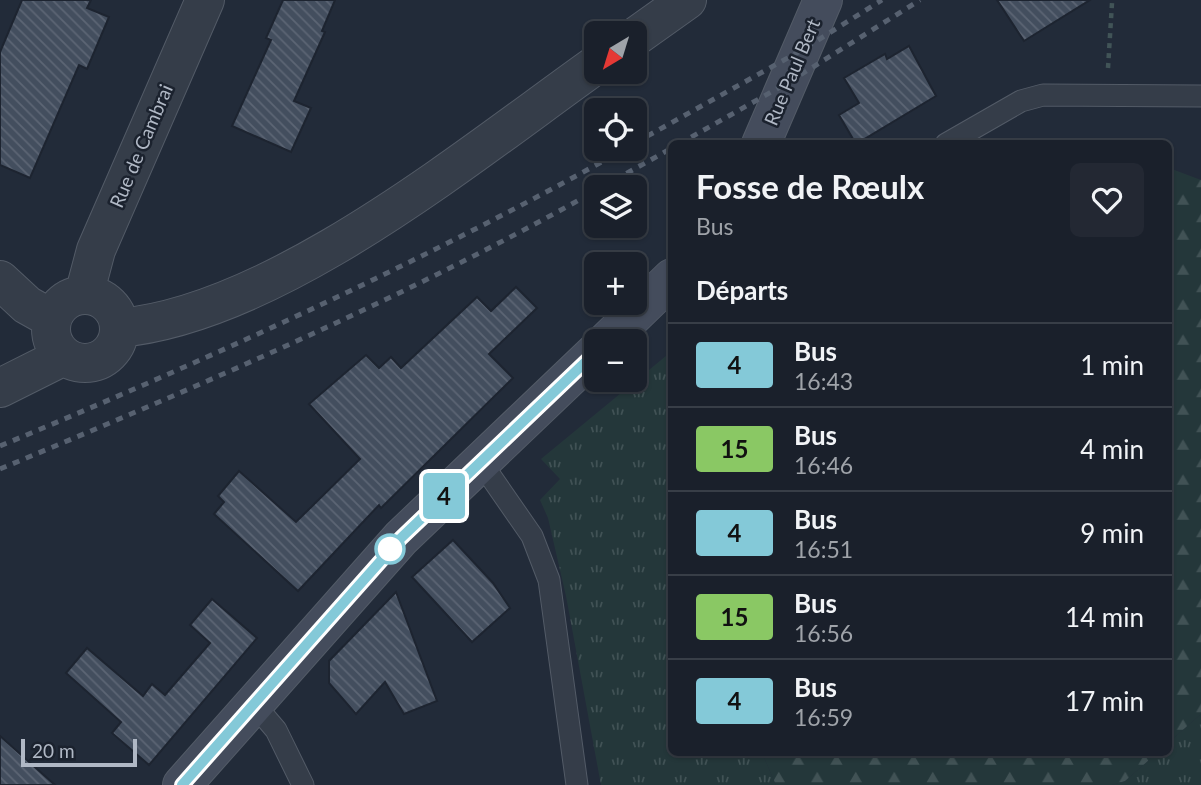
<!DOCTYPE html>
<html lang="fr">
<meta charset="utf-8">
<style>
body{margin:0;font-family:Lato,sans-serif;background:#232833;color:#f1f3f6;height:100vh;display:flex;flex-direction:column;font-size:26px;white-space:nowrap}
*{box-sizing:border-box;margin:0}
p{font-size:23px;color:#9fa3a9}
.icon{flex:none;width:38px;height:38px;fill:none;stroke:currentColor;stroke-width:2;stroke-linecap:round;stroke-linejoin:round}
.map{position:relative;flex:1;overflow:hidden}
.details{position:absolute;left:668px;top:140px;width:504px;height:616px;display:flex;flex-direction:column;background:#1a202b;border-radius:10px;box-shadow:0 2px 5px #0004,0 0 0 2px #383e47}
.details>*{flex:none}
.badge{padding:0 14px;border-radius:5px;font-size:24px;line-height:46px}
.needle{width:46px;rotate:218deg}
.controls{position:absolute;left:584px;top:21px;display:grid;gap:14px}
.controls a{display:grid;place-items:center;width:63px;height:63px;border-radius:10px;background:#1a202b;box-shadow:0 2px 5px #0004,0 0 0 2px #383e47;font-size:35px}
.scale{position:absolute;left:21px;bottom:18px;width:116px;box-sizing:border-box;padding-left:7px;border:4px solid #b0b8c5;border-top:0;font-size:19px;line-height:24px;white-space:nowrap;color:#b0b8c5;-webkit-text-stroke:5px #1b222e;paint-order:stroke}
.map>.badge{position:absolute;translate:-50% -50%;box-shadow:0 0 0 4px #fff}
h2{padding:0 28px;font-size:26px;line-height:63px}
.round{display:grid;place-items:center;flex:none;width:74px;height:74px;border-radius:10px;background:#232833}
.head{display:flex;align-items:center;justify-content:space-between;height:119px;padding:0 28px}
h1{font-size:33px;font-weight:700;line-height:52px}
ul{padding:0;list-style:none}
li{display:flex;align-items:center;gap:21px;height:84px;padding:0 28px;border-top:2px solid #383e47}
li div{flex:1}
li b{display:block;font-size:26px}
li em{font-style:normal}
li .badge{min-width:77px;font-weight:700;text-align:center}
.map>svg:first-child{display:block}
</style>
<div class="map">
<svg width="1201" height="785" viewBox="0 0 1201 785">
<defs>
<pattern id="grass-tufts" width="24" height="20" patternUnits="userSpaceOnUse" patternTransform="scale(1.75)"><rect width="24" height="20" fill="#24373a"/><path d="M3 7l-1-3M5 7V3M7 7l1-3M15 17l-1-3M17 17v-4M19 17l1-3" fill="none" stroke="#415255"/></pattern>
<pattern id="forest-firs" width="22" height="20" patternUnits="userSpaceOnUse" patternTransform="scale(1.75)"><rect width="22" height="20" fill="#24373a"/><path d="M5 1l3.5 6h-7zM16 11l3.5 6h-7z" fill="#415255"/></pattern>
<pattern id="building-back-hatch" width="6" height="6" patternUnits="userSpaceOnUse" patternTransform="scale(1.75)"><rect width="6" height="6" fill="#434e5e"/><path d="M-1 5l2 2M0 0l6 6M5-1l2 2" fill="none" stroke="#5c6574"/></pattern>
</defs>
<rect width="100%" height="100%" fill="#222b39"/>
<!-- grass -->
<path fill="url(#grass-tufts)" d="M672 351V752L762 753 776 785H601L566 596 548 518 540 500 560 479 541 459Z
M1201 714V785H1112L1125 781 1157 753 1169 752V742Z"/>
<!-- forest -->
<path fill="url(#forest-firs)" d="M1169 168 1201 180V714L1169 742Z
M762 753H1157L1125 781 1112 785H776Z"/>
<!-- building -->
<path fill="url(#building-back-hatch)" stroke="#1d2430" stroke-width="2" d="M22 0H91L87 8 109 17 87 69 79 65 30 178 0 165V52Z
M283 0H335L322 31 325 32 294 101 311 108 291 152 232 126 271 40 266 38Z
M997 0H1090L1024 41Z
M909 46 936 96 856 144 839 115 859 103 844 78 885 54 887 59Z
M516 287 537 308 489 354 513 378 381 508 379 505 298 591 214 514 224 502 218 496 239 471 296 522 360 459 309 404 366 355 379 368 391 357 401 368 477 297 491 311Z
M453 540 493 583 510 608 472 642 412 577Z
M396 592 437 701 404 714 385 682 356 714 329 683V661Z
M212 599 257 638 149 765 112 733 121 722 66 673 87 648 143 696 152 684 165 695 210 643 190 625Z
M0 736 55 785H0Z"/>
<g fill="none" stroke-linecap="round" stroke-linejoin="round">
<!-- lane casing -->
<g stroke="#535b67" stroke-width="23">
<path id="lane" d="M946 144 1021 101 1043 95 1201 96
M480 461 532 536 549 580 577 785
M253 703 276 730 303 785"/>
</g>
<!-- street casing -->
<g stroke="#535b67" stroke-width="40">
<path id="street" d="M635 37 687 0
M0 280 27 305 52 319
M51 329a34 34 0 1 1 68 0a34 34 0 1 1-68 0Z
M84 295 96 250 205 0
M119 328C276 314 469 155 597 64
M0 388 64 356"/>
</g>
<!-- secondary casing -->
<g stroke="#535b67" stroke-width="40">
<path id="secondary" d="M761 144 823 0
M607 341 672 278
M182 785 401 538 597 351"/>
</g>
<!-- path -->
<path stroke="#415457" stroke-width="4.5" stroke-dasharray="5 5" stroke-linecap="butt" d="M1108 68 1112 3 1115 0"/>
<!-- lane -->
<use href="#lane" stroke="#353d49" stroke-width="21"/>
<!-- street -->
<use href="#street" stroke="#353d49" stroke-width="38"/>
<!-- secondary -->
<use href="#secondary" stroke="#444c5c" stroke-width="38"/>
<!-- rail -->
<path stroke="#576170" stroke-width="5" stroke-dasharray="7 7" stroke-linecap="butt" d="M635 143 802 50 882 0
M679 144 789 82 920 0
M602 187 672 148
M0 446C214 357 423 262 625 149
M0 469C202 385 405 298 597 190"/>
</g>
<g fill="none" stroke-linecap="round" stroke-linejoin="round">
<!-- line casing -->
<g stroke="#fff" stroke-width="16">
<path id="line" d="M182 785 401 538 597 351"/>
</g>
<!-- line -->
<use href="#line" stroke="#84c9d8" stroke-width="10"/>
</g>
<!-- markers -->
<circle fill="#fff" stroke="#84c9d8" stroke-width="3.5" cx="390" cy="549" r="14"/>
<g text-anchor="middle" stroke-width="5" stroke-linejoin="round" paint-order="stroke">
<!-- street labels -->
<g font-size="19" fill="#b0b8c5" stroke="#1b222e">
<text transform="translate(792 72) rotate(-67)" y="7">Rue Paul Bert</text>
<text transform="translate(141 146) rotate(-67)" y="7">Rue de Cambrai</text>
</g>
</g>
</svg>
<div class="controls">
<a><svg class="needle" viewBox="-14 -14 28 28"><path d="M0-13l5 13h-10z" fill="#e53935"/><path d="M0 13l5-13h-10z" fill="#9fa3a9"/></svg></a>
<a><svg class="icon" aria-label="locate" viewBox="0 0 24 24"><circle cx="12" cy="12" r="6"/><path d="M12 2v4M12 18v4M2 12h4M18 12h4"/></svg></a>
<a><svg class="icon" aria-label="layers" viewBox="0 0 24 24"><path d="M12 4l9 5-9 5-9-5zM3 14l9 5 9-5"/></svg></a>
<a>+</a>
<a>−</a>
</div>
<div class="scale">20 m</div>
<b class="badge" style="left:444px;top:496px;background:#84c9d8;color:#111">4</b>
<section class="details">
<div class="head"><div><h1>Fosse de Rœulx</h1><p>Bus</p></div><a class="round"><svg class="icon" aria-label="heart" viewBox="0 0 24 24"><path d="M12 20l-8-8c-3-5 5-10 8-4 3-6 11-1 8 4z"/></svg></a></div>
<h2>Départs</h2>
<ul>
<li><span class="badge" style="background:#84c9d8;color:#111">4</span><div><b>Bus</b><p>16:43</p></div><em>1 min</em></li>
<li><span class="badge" style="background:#8ac864;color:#111">15</span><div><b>Bus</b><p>16:46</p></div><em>4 min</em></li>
<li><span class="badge" style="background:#84c9d8;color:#111">4</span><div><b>Bus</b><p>16:51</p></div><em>9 min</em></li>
<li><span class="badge" style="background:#8ac864;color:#111">15</span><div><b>Bus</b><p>16:56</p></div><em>14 min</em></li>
<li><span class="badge" style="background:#84c9d8;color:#111">4</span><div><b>Bus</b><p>16:59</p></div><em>17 min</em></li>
</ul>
</section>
</div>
